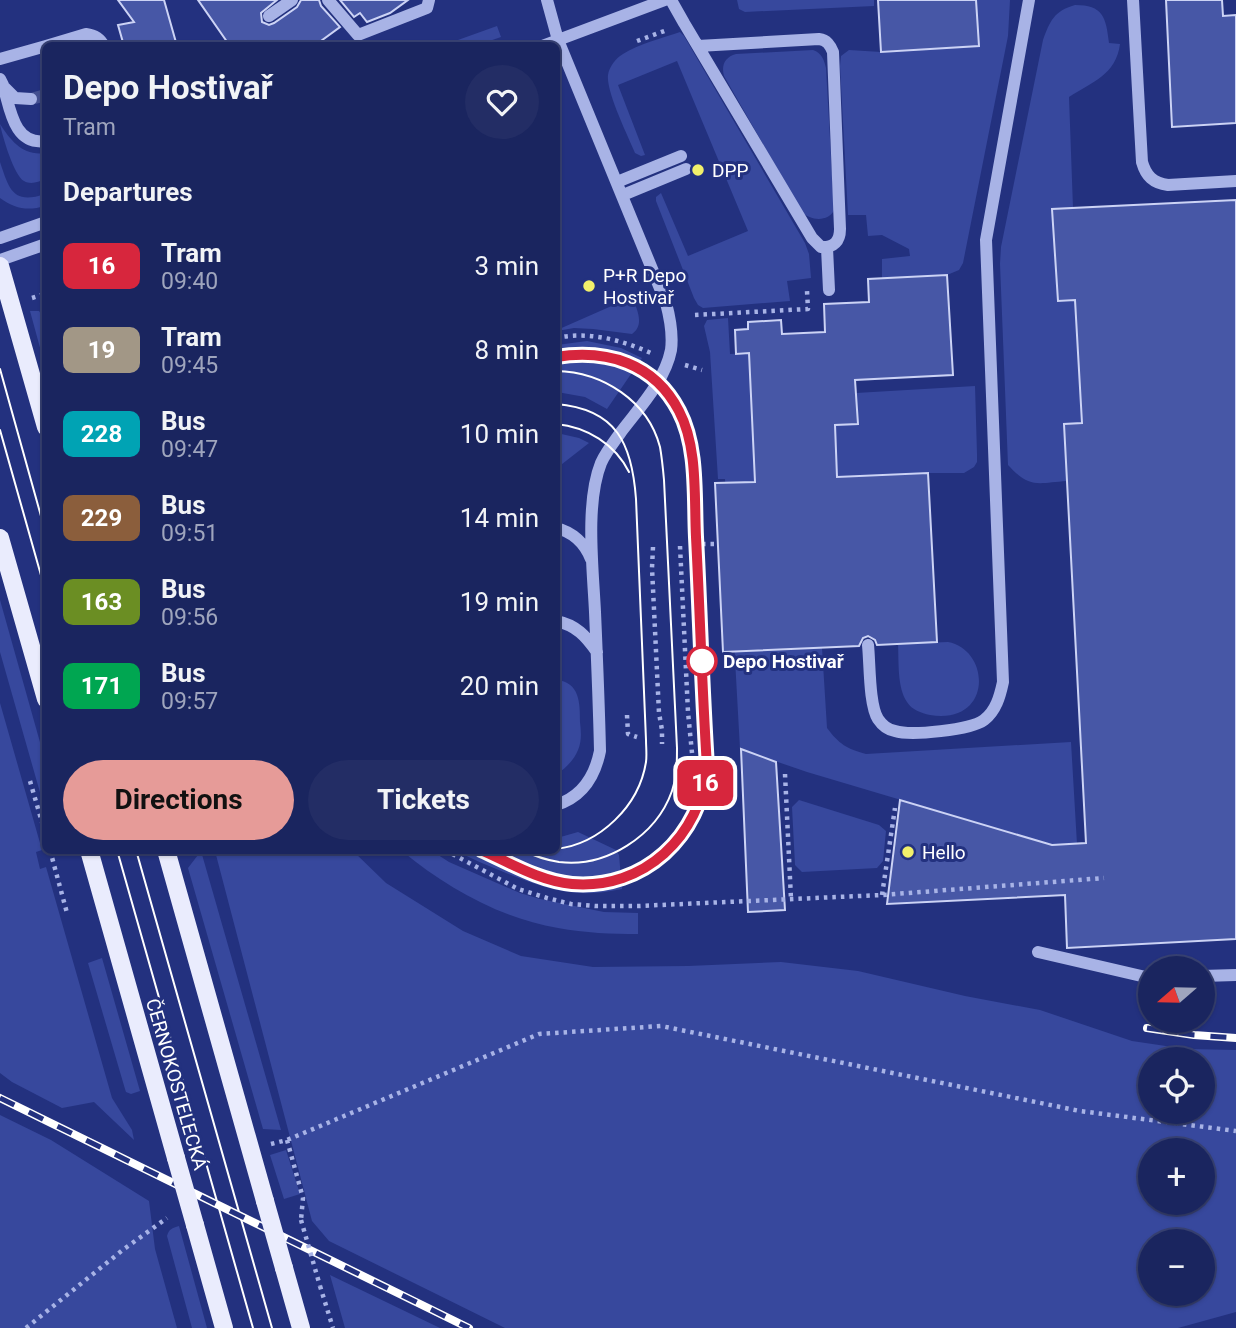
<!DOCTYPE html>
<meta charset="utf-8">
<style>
body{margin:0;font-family:Roboto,sans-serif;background:#232d65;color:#f1f3f6;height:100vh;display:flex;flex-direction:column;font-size:26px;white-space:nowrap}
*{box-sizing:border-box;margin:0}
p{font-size:23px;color:#9fa5bd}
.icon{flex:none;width:38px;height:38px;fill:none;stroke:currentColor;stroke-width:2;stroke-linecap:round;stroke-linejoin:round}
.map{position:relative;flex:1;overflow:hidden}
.side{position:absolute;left:42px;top:42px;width:518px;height:812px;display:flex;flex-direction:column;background:#1a255f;border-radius:10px;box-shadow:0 2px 5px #0004,0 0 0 2px #384274}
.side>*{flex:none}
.badge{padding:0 14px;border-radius:10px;font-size:24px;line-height:46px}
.needle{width:46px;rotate:250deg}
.buttons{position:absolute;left:1138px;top:956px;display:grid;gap:14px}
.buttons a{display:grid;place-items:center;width:77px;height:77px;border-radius:50%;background:#1a255f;box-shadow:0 2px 5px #0004,0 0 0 2px #384274;font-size:35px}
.map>.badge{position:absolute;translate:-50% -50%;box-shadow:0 0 0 4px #fff}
h2{padding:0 21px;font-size:26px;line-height:63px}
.round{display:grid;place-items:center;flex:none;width:74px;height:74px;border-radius:37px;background:#232d65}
.headline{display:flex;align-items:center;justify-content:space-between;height:119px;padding:0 21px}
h1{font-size:33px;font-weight:700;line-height:52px}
.primary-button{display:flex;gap:14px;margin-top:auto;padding:14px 21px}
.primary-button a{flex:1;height:80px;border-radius:42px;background:#e69b98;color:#111;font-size:28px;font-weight:700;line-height:80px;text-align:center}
.primary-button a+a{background:#232d65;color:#f1f3f6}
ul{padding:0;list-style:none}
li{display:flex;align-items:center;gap:21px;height:84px;padding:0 21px}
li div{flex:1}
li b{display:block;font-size:26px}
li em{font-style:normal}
li .badge{min-width:77px;font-weight:700;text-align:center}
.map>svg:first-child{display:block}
</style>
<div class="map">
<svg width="1236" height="1328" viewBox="0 0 1236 1328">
<rect width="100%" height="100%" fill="#23317f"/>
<!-- green -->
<path fill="#37489d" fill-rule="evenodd" d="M737 0H874V6L745 12 739 9Z
M976 0H1010L1008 36 963 263 959 270 947 275 882 279V259L910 256 909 249 882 235 868 236 866 215H848L840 66 841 56 849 50 881 52 978 46Z
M1075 5C1103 5 1106 17 1109 43L1120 44C1116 75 1092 82 1069 97L1073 208 1052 210 1058 301 1075 300 1082 423 1064 425 1067 481C1037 483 1030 489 1008 465L1000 264 1001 247 1043 40C1050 21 1054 11 1075 5Z
M497 26 501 37 478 45H444Z
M680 32 684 36 805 243 809 254 811 278 787 281 790 301 703 308 698 305 694 298 656 201V197L661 193 688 256 748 231 677 61 618 85 645 155 641 156 635 153C628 136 606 92 608 75 609 67 616 58 623 54 638 44 663 38 680 32Z
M813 50C822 53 824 60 826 68L834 210C829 222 810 221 802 212L724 76C721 65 725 57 736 54Z
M0 124C11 141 23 156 45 153V179C38 182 31 185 24 181 14 176 2 135 0 124Z
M0 162C9 189 13 205 45 194V206C28 211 15 209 0 198Z
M632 297C637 309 645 325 632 334L593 329 574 328 557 331V330Z
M30 311H39L45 320V366Z
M728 318 730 354 749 353 754 457 761 482 770 650 822 648 827 728C839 744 847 749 866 754L1071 742 1077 844 1052 845 807 772 740 749 725 479H718L710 352 704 326 707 320Z
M587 341 621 348 642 358 607 409 585 397 557 392V345Z
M975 386 977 454V462L974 467 964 473H928L837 477 835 425 856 393Z
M557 433 579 438 589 443 557 468Z
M0 600 45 760V810L0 652Z
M948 642C991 650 993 725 930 715 921 713 912 710 907 702 897 687 899 662 898 644Z
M556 680C580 682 580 703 580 722 581 731 582 741 578 750 574 760 566 768 557 774Z
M0 703 42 850 36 852 40 869 46 867 112 1098 132 1130 134 1140 94 1102 62 1108 12 1082 0 1073Z
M799 800 879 825 886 831 883 861 877 868 802 872 795 865 792 807Z
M578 832 616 850 619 855 622 889C575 899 549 890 506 873 489 866 472 859 456 851L556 850 557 838Z
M201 851 281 1130 263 1129 188 868Z
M215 851H353L386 883 463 931 521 956 593 967 688 966 781 962 858 971 965 996 1040 1010 1132 1041 1186 1049 1236 1050V1312L1178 1328H505L329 1241 312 1221ZM1150 1059H1202V1111H1150ZM1150 1150H1202V1202H1150ZM1150 1241H1202V1293H1150Z
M402 851H432L449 862 520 893 540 899 604 912 638 913V934C612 934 585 933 558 928 500 918 447 888 402 851Z
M102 958 140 1091 131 1094 126 1092 125 1089 88 963Z
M0 1115 51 1140 149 1201 155 1249 177 1328H0Z
M286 1150 300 1194 284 1199 270 1155Z
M179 1226 207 1328H192L167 1236C169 1229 172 1228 179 1226Z
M330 1275 440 1328H345Z"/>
<!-- building -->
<path fill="#4757a6" stroke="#ccd3f5" stroke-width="2" d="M118 0H164L177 46H124L118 25 134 22Z
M198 0H277L261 13 262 22 269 25 274 23 297 7 301 0H319L321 6 340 27 314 46H230Z
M340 0H408L390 13 367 22 360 13 354 17Z
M878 0H976L979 46 881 52Z
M1166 0H1222L1223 16 1236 15V123L1172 127Z
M1236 200V939L1067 948 1065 895 887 904 900 800 1052 845 1086 843 1064 424 1082 423 1075 300 1058 301 1052 209Z
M947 275 953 375 855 380 858 424 835 425 837 477 928 473 937 642 877 645 875 640 868 636 863 638 859 646 723 652 715 483 755 482 749 353 736 354 735 330 748 329V322L781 320 782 334 825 332 824 304 869 302 868 279Z
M741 749 776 762 785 910 748 912Z"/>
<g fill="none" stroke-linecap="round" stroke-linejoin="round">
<!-- minor-tunnel -->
<path stroke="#445092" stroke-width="12" stroke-dasharray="12 6" stroke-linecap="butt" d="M31 99 46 95"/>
<!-- path -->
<path stroke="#a8b3e6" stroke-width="4.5" stroke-dasharray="3.5 5" stroke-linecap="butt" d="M637 41 667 30
M32 298 45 294
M695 315 808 309 807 291
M556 338C589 331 621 340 651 353
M685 365 702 370
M702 544H716
M680 546 688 712 692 753
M653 547 652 568 659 713 662 730V744
M627 715 628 734 637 737
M785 774 791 899
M30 781 46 836
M50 850 67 913
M445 850 518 889 547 898 571 904 595 906H638L882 895 1104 878
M882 895 895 808
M287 1140 303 1198 301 1220
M271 1144 287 1140 539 1034 661 1026 1080 1111 1236 1131
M320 1286 333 1328
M26 1328 124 1249 167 1218"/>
<!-- minor -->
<path stroke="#a8b3e6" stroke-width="12" d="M328 0 358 35 427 8 429 0
M547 0 558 40 666 303C670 318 673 335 671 350 665 381 639 408 621 432 614 442 606 452 601 463 585 503 593 569 595 612 597 658 599 704 600 751 595 776 582 797 556 805
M671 0 684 23 812 238 821 247C834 248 840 241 840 229L833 52C830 45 827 40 819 39L698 46
M1133 0 1142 162C1146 176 1153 183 1168 185L1236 181
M269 16 292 0
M46 46 86 34C94 35 100 38 104 46
M542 46 665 0
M0 59 46 46
M0 79 3 85C10 107 13 146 46 141
M5 88 15 98 31 99
M617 182 681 156
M623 195 686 169
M0 238 46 222
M827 248 829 290
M0 260 46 244
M556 528C573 532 585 544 591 559
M556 621C576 625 586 636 597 652
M868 645C870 664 869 705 878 719 882 725 888 730 895 731 911 736 971 730 984 720 996 711 1000 696 1003 682L986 240 1029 0
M1038 952 1150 978
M1202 976 1236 975"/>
<!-- major -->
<path stroke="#eaecfd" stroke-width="18" d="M0 266 46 427
M0 538 46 699
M89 850 176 1158
M166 850 265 1201
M195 1225 224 1328
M284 1268 301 1328"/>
<!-- tram -->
<path stroke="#fff" stroke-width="2" d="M0 369 46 534
M556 404C617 409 632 444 636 499L646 740C646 747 647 755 646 762 639 806 600 844 556 849
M556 424C587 427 615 444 629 472
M0 430 46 593
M117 850 253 1328
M136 850 272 1328
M481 850C510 863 540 881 572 884 644 890 701 836 707 766 703 691 701 617 696 542 694 500 699 448 679 411 654 363 607 349 556 357
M522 850C534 856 546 860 559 862 606 868 656 836 672 791 677 777 677 763 677 748L664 480C663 469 662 458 660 447 648 401 603 372 556 371"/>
<!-- rail casing -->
<g stroke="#fff" stroke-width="8">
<path id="rail" d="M1147 1028 1194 1035 1236 1038
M0 1098 469 1328"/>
</g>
<!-- rail -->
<use href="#rail" stroke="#23317f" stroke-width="5" stroke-dasharray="16" stroke-linecap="butt"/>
<!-- path-bridge -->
<path stroke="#a8b3e6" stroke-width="4.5" stroke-dasharray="3.5 5" stroke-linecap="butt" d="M301 1220 320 1286"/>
<!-- major-bridge -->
<path stroke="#eaecfd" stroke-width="18" d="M176 1158 195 1225
M265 1201 284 1268"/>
</g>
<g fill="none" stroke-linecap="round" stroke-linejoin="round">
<!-- line casing -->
<g stroke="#fff" stroke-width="16">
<path id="line" d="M481 850C510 863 540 881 572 884 644 890 701 836 707 766 702 690 700 613 696 537 694 496 698 447 679 411 654 363 607 349 556 357"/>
</g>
<!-- line -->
<use href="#line" stroke="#d7263d" stroke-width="10"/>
</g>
<!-- markers -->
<g fill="#f2f06b" stroke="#23317f" stroke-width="2.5">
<circle cx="698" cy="170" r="7"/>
<circle cx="589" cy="286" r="7"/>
<circle cx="908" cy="852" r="7"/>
</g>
<circle fill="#fff" stroke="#d7263d" stroke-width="3.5" cx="702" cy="661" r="14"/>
<g text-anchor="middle" stroke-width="6" stroke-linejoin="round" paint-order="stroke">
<!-- poi labels -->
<g font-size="19" fill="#fff" stroke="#23317f" text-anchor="start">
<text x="712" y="177">DPP</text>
<text x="603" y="282">P+R Depo<tspan x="603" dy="22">Hostivař</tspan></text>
<text x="922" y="859">Hello</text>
</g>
<!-- stop labels -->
<g font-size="19" font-weight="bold" fill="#fff" stroke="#23317f" text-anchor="start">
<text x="723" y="668">Depo Hostivař</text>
</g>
<!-- street labels -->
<g font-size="19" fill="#fff" stroke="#23317f">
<text transform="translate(177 1084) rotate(74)" y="7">ČERNOKOSTELECKÁ</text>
</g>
</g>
</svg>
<div class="buttons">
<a><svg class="needle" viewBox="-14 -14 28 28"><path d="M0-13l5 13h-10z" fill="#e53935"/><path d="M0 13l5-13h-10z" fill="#9fa5bd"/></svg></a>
<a><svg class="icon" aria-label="locate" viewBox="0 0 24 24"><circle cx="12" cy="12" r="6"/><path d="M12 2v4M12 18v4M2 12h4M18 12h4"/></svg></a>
<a>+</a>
<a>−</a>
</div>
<b class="badge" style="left:705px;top:783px;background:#d7263d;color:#fff">16</b>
<section class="side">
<div class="headline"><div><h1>Depo Hostivař</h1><p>Tram</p></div><a class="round"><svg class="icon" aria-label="heart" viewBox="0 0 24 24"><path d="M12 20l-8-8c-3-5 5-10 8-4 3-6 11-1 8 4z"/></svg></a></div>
<h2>Departures</h2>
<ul>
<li><span class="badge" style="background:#d7263d;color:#fff">16</span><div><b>Tram</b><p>09:40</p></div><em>3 min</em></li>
<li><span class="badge" style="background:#a29786;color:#fff">19</span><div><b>Tram</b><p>09:45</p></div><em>8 min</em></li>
<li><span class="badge" style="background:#00a3b4;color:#fff">228</span><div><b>Bus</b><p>09:47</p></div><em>10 min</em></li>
<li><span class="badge" style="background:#8b5e3c;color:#fff">229</span><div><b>Bus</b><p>09:51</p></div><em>14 min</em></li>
<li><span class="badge" style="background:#6b8e23;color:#fff">163</span><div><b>Bus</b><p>09:56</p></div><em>19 min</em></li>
<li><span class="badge" style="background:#00a651;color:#fff">171</span><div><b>Bus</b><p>09:57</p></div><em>20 min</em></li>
</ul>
<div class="primary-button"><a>Directions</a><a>Tickets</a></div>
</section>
</div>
